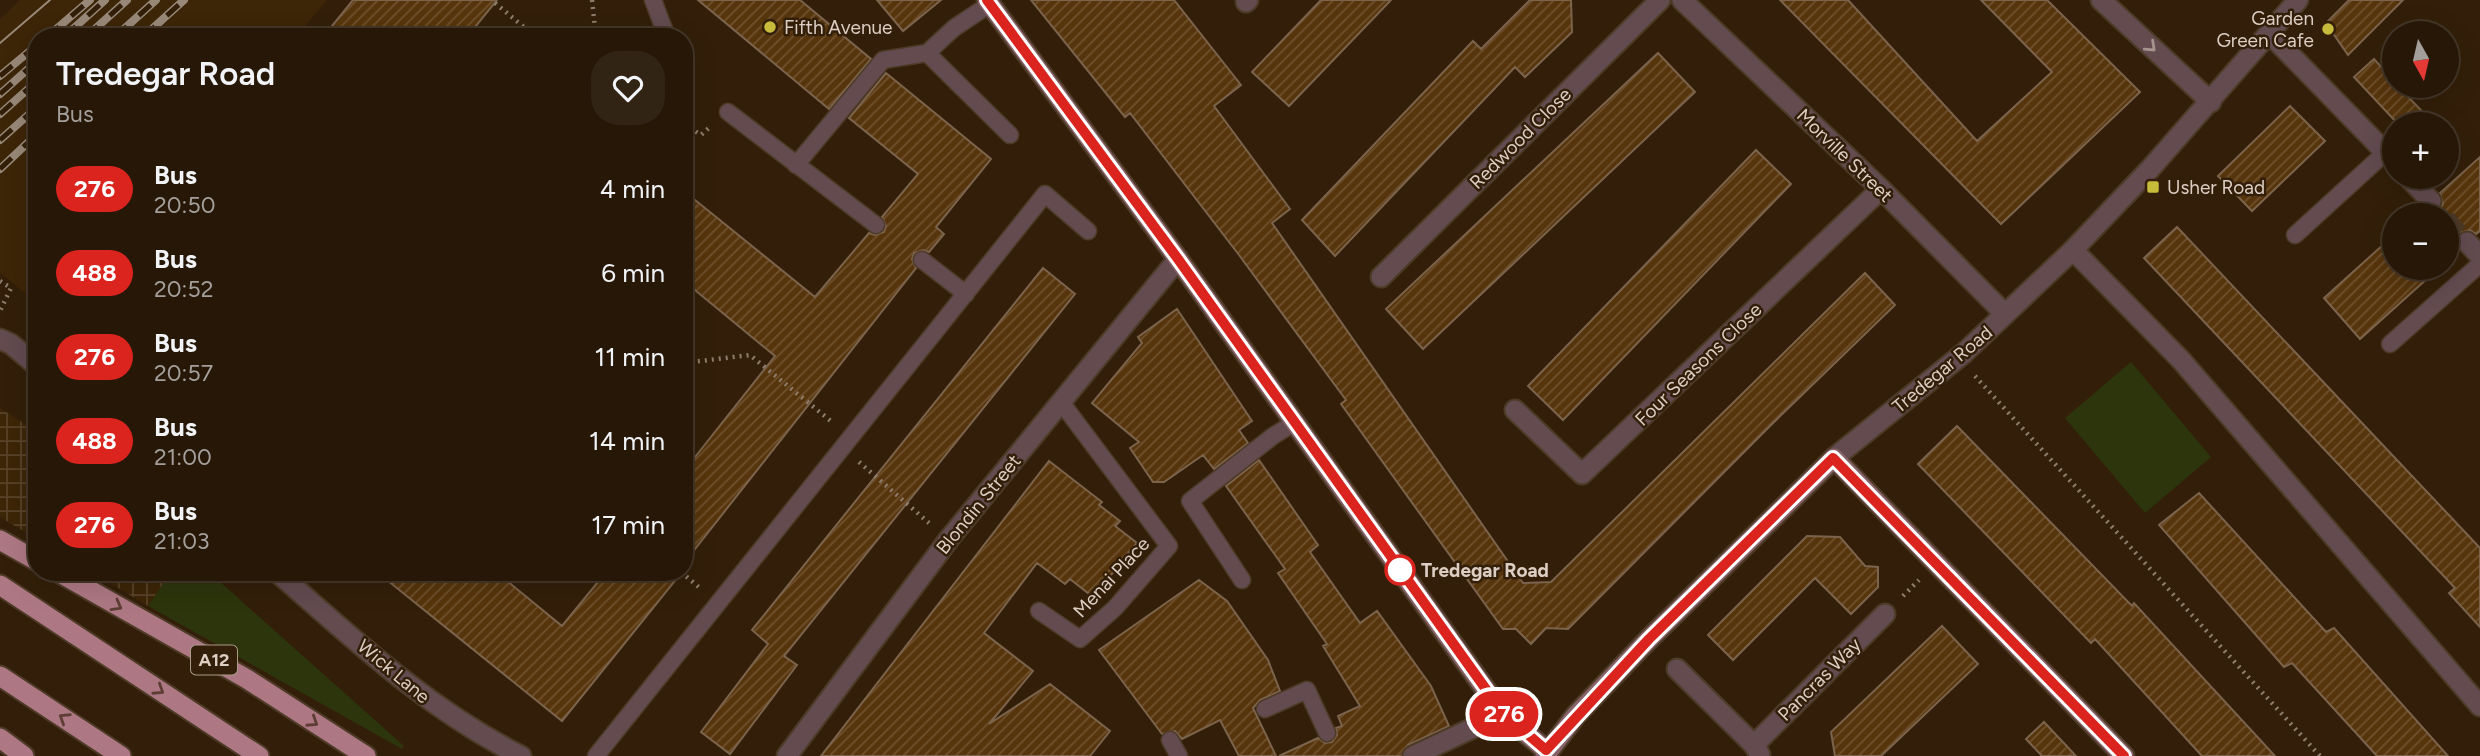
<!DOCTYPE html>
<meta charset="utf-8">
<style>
body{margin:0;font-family:Figtree,sans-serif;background:#322415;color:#f1f3f6;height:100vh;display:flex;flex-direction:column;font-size:26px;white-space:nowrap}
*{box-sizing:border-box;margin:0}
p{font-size:23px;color:#a49f9b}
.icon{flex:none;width:38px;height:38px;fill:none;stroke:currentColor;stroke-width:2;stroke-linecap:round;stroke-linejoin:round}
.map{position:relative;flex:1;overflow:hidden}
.drawer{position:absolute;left:28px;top:28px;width:665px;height:553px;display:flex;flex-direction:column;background:#261707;border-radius:28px;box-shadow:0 7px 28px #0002,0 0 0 2px #423628}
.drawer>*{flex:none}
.badge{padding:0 14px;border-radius:23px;font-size:24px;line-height:46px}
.needle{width:46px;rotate:172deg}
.fabs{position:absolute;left:2382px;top:21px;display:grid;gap:14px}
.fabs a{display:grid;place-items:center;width:77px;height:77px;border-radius:50%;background:#261707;box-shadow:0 7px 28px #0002,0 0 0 2px #423628;font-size:35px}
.map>.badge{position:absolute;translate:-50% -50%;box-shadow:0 0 0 4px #fff}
.round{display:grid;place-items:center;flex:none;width:74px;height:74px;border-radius:28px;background:#322415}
.overview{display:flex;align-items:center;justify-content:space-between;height:119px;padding:0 28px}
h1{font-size:33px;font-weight:600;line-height:52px}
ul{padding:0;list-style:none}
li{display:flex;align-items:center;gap:21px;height:84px;padding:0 28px}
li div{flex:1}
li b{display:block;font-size:26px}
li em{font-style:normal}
li .badge{min-width:77px;font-weight:700;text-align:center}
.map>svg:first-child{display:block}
</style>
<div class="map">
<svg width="2480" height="756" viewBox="0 0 2480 756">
<defs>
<pattern id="industrial-grid" width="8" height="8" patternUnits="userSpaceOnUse" patternTransform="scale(1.75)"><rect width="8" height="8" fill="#3d2507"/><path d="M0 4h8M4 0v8" fill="none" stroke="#58432a"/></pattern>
<pattern id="building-hatch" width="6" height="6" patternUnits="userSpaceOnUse" patternTransform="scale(1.75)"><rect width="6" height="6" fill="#57350c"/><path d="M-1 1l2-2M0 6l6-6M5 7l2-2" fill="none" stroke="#6f512e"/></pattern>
</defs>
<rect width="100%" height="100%" fill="#331f09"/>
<!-- industrial -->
<path fill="url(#industrial-grid)" d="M0 408 37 432V539L0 517Z
M92 572H171L148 606Z"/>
<!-- built -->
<path fill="#3d2507" d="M20 0H327L296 37H37V303L0 273V19Z"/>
<!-- grass -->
<path fill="#2d350c" d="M2131 362 2211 457 2145 513 2065 418Z
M171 572H209L404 746 402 749 148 606Z"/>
<!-- building -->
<path fill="url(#building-hatch)" stroke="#7b634c" stroke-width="2" d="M353 0H497L467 37H323Z
M698 0H800L871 59 829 109Z
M877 0H941L903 31Z
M1031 0H1174L1241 85 1214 106 1290 209 1272 223 1523 583 1551 582 1865 273 1895 305 1772 424 1568 629 1546 628 1531 644 1516 629H1503L1341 404 1346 400 1239 255 1130 113 1125 117Z
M1321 0H1391L1289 106 1252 72Z
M1530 0H1571L1572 32 1525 77 1515 67 1335 256 1302 220 1473 41 1481 49Z
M1780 0H1848L1977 141 2052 72 1981 0H2047L2140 92 2001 224Z
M2349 0H2403L2348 55 2326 23Z
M1658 53 1695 92 1423 349 1386 309Z
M2374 59 2394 81V86H2398L2434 124H2398L2354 77Z
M886 73 991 159 936 227 944 234 929 252 923 250 914 253 912 259 916 268 684 563V471L775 356 684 281V191L815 297 869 233 875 235 884 232 886 226 882 217 918 174 849 118Z
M2290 106 2325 141 2252 211 2218 176Z
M1756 150 1791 184 1563 420 1528 386Z
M2480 157V231L2476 234 2470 230 2459 233 2455 239 2458 250 2446 261V215H2416L2422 209 2428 213 2439 210 2443 204 2440 193Z
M2177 227 2480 548V627L2449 593 2455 588 2144 258Z
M2394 235V268H2439L2360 339 2324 298Z
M1043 268 1075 294 784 656 797 665 730 754 701 732 768 644 752 630Z
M1177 309 1252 421 1239 430 1248 443 1214 469 1203 455 1164 482H1153L1130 448 1139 442 1092 403 1142 343 1138 337Z
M1957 426 2132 606 2134 603 2275 756H2202L2095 639 2091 643 1918 464Z
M1259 460 1318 545 1310 552 1360 623 1377 611 1431 686 1449 726 1408 745 1401 756H1279L1318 738 1325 743 1332 742 1337 735 1336 728 1342 726 1338 716 1360 706 1323 646 1327 644 1278 573 1285 569 1226 486Z
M1049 461 1102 502 1099 505 1120 521 1115 526 1137 543 1093 597 1070 579 1065 584 1037 563 984 633 1033 671 989 724 1050 684 1110 731 1090 756H821Z
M2199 493 2326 632 2334 628 2448 756H2377L2292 663 2284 667 2159 525Z
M1807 536 1840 537 1865 566 1878 567V587L1851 614 1815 578 1733 660 1708 635Z
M377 572H496L562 626 606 572H682L562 721Z
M1199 580 1227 601 1268 660 1280 691 1260 700 1253 708 1276 756H1239L1220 720 1182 739 1175 731 1162 734 1099 650Z
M1942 626 1978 664 1881 756H1835L1831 732Z
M2044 722 2076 756H2042L2026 739Z"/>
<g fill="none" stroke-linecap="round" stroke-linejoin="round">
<!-- minor-tunnel -->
<path stroke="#4c3925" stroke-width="19" stroke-dasharray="19 10" stroke-linecap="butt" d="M2446 219 2467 242"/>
<!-- service casing -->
<g stroke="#4e3b27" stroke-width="19">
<path id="service" d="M653 0 667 37
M990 4 954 28 927 53 1010 135
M728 112 876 225
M796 165 883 60 927 53
M2295 235 2386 152
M922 260 966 294
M2390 344 2480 264
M1242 580 1190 501 1273 436 1294 423
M1039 611 1080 639 1115 608 1169 546 1061 402
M1265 709 1307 690 1327 733
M1170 740 1179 756
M596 756 1045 194 1088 231"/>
</g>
<!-- minor casing -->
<g stroke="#4e3b27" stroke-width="23">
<path id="minor" d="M1682 0 1881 189 2005 314
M2101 0 2211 102
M1246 2 1248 0
M2270 34 2394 161
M2408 177 2431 201
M2467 242 2480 256
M2073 250 2181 360 2480 706
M1381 277 1660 0
M0 339 11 344 37 366
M1515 410 1582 474 1881 189
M277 572C356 641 426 708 521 756
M1677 669 1754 745 1760 755
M1754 745 1885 614
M787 756 949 539 1178 259
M1413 756 1503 714"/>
</g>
<!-- tertiary casing -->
<g stroke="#4e3b27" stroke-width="23">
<path id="tertiary" d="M1834 458 1964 353 2073 250 2150 169 2298 0"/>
</g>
<!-- secondary casing -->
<g stroke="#4e3b27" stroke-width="23">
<path id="secondary" d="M987 0 1178 259 1503 714 1546 750
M1545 756 1576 715 1649 639 1834 458 2124 756"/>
</g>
<!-- trunk casing -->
<g stroke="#4e3b27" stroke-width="23">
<path id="trunk" d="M0 540 37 561
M58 572 247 679 366 756
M0 585 259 756
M0 676 121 756
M0 738 24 756"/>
</g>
<!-- path -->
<path stroke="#8e7d6d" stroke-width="4.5" stroke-dasharray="2 5" stroke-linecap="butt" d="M592 0 596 37
M495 3 536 37
M684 124 701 135 711 126
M0 281 11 288 0 311
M684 363 750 355 832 422
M1975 376 2320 756
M859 462 929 523
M681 572 701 589
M1903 596 1919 580"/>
<!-- service -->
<use href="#service" stroke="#634b50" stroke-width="16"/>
<!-- minor -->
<use href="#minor" stroke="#634b50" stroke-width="19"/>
<!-- tertiary -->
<use href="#tertiary" stroke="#634b50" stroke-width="19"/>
<!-- secondary -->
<use href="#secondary" stroke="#866168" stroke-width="19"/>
<!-- trunk -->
<use href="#trunk" stroke="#ad7884" stroke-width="19"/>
<!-- tram -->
<path stroke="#988878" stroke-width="2" d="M0 43 50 0"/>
<!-- rail casing -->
<g stroke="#988878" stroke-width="8">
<path id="rail" d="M47 37 90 0
M64 37 105 0
M86 37 127 0
M115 37 156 0
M143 37 184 0
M0 76 37 45
M0 94 37 61
M0 114 37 81
M0 140 37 107
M0 169 37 134"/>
</g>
<!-- rail -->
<use href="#rail" stroke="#331f09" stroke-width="5" stroke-dasharray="16" stroke-linecap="butt"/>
</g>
<!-- one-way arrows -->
<defs><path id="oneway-chevron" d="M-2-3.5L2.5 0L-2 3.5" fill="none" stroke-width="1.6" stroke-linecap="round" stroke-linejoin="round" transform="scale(1.75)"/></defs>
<use stroke="#a6938f" href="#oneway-chevron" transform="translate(2151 47) rotate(43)"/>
<g stroke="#5e3e34">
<use href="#oneway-chevron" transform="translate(117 606) rotate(29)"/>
<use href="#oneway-chevron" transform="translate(159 690) rotate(33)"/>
<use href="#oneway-chevron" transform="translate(64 718) rotate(-147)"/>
<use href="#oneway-chevron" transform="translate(313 722) rotate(33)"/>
</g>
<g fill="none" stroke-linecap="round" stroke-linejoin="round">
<!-- line casing -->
<g stroke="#fff" stroke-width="16">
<path id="line" d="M987 0 1178 259 1503 713 1546 750 1649 639 1833 458 2124 756"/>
</g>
<!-- line -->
<use href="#line" stroke="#dc241f" stroke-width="10"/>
</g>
<!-- markers -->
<g fill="#c7bb3c" stroke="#331f09" stroke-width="2.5">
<circle cx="770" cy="27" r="7"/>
<circle cx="2328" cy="29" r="7"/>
<rect x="2146" y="180" width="14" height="14" rx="3.5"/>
</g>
<circle fill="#fff" stroke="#dc241f" stroke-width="3.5" cx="1400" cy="570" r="14"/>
<g text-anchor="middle" stroke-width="5" stroke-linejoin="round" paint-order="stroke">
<!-- shield labels -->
<rect fill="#331f09" stroke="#a99a8a" stroke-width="2" x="191" y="645.5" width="46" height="29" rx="5"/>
<g font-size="18" font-weight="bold" fill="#dccec2">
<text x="214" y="666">A12</text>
</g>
<!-- poi labels -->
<g font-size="19" fill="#dccec2" stroke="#331f09" text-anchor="start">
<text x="2314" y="25" text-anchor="end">Garden<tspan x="2314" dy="22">Green Cafe</tspan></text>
<text x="784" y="34">Fifth Avenue</text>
<text x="2167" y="194">Usher Road</text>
</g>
<!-- street labels -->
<g font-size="19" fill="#dccec2" stroke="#331f09">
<text transform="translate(1520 138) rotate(-45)" y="7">Redwood Close</text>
<text transform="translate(1845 155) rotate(44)" y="7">Morville Street</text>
<text transform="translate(1698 364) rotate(-44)" y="7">Four Seasons Close</text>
<text transform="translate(1942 369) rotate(-40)" y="7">Tredegar Road</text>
<text transform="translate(978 504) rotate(-51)" y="7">Blondin Street</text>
<text transform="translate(1111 577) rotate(-47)" y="7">Menai Place</text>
<text transform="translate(394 671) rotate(40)" y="7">Wick Lane</text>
<text transform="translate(1819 679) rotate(-45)" y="7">Pancras Way</text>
</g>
<!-- stop labels -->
<g font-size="19" font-weight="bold" fill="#dccec2" stroke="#331f09" text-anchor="start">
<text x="1421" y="577">Tredegar Road</text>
</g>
</g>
</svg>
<div class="fabs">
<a><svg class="needle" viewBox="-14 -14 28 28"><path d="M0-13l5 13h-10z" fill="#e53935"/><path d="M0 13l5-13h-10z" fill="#a49f9b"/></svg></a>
<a>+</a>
<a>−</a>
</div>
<b class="badge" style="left:1504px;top:714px;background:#dc241f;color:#fff">276</b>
<section class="drawer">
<div class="overview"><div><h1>Tredegar Road</h1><p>Bus</p></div><a class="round"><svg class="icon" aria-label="heart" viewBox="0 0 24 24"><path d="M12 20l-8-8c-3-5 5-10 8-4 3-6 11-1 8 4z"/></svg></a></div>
<ul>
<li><span class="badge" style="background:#dc241f;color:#fff">276</span><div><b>Bus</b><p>20:50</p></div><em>4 min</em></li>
<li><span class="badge" style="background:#dc241f;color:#fff">488</span><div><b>Bus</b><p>20:52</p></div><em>6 min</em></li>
<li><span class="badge" style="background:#dc241f;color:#fff">276</span><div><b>Bus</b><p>20:57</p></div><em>11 min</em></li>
<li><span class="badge" style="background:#dc241f;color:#fff">488</span><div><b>Bus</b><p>21:00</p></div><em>14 min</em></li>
<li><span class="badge" style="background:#dc241f;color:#fff">276</span><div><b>Bus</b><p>21:03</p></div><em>17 min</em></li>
</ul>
</section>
</div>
